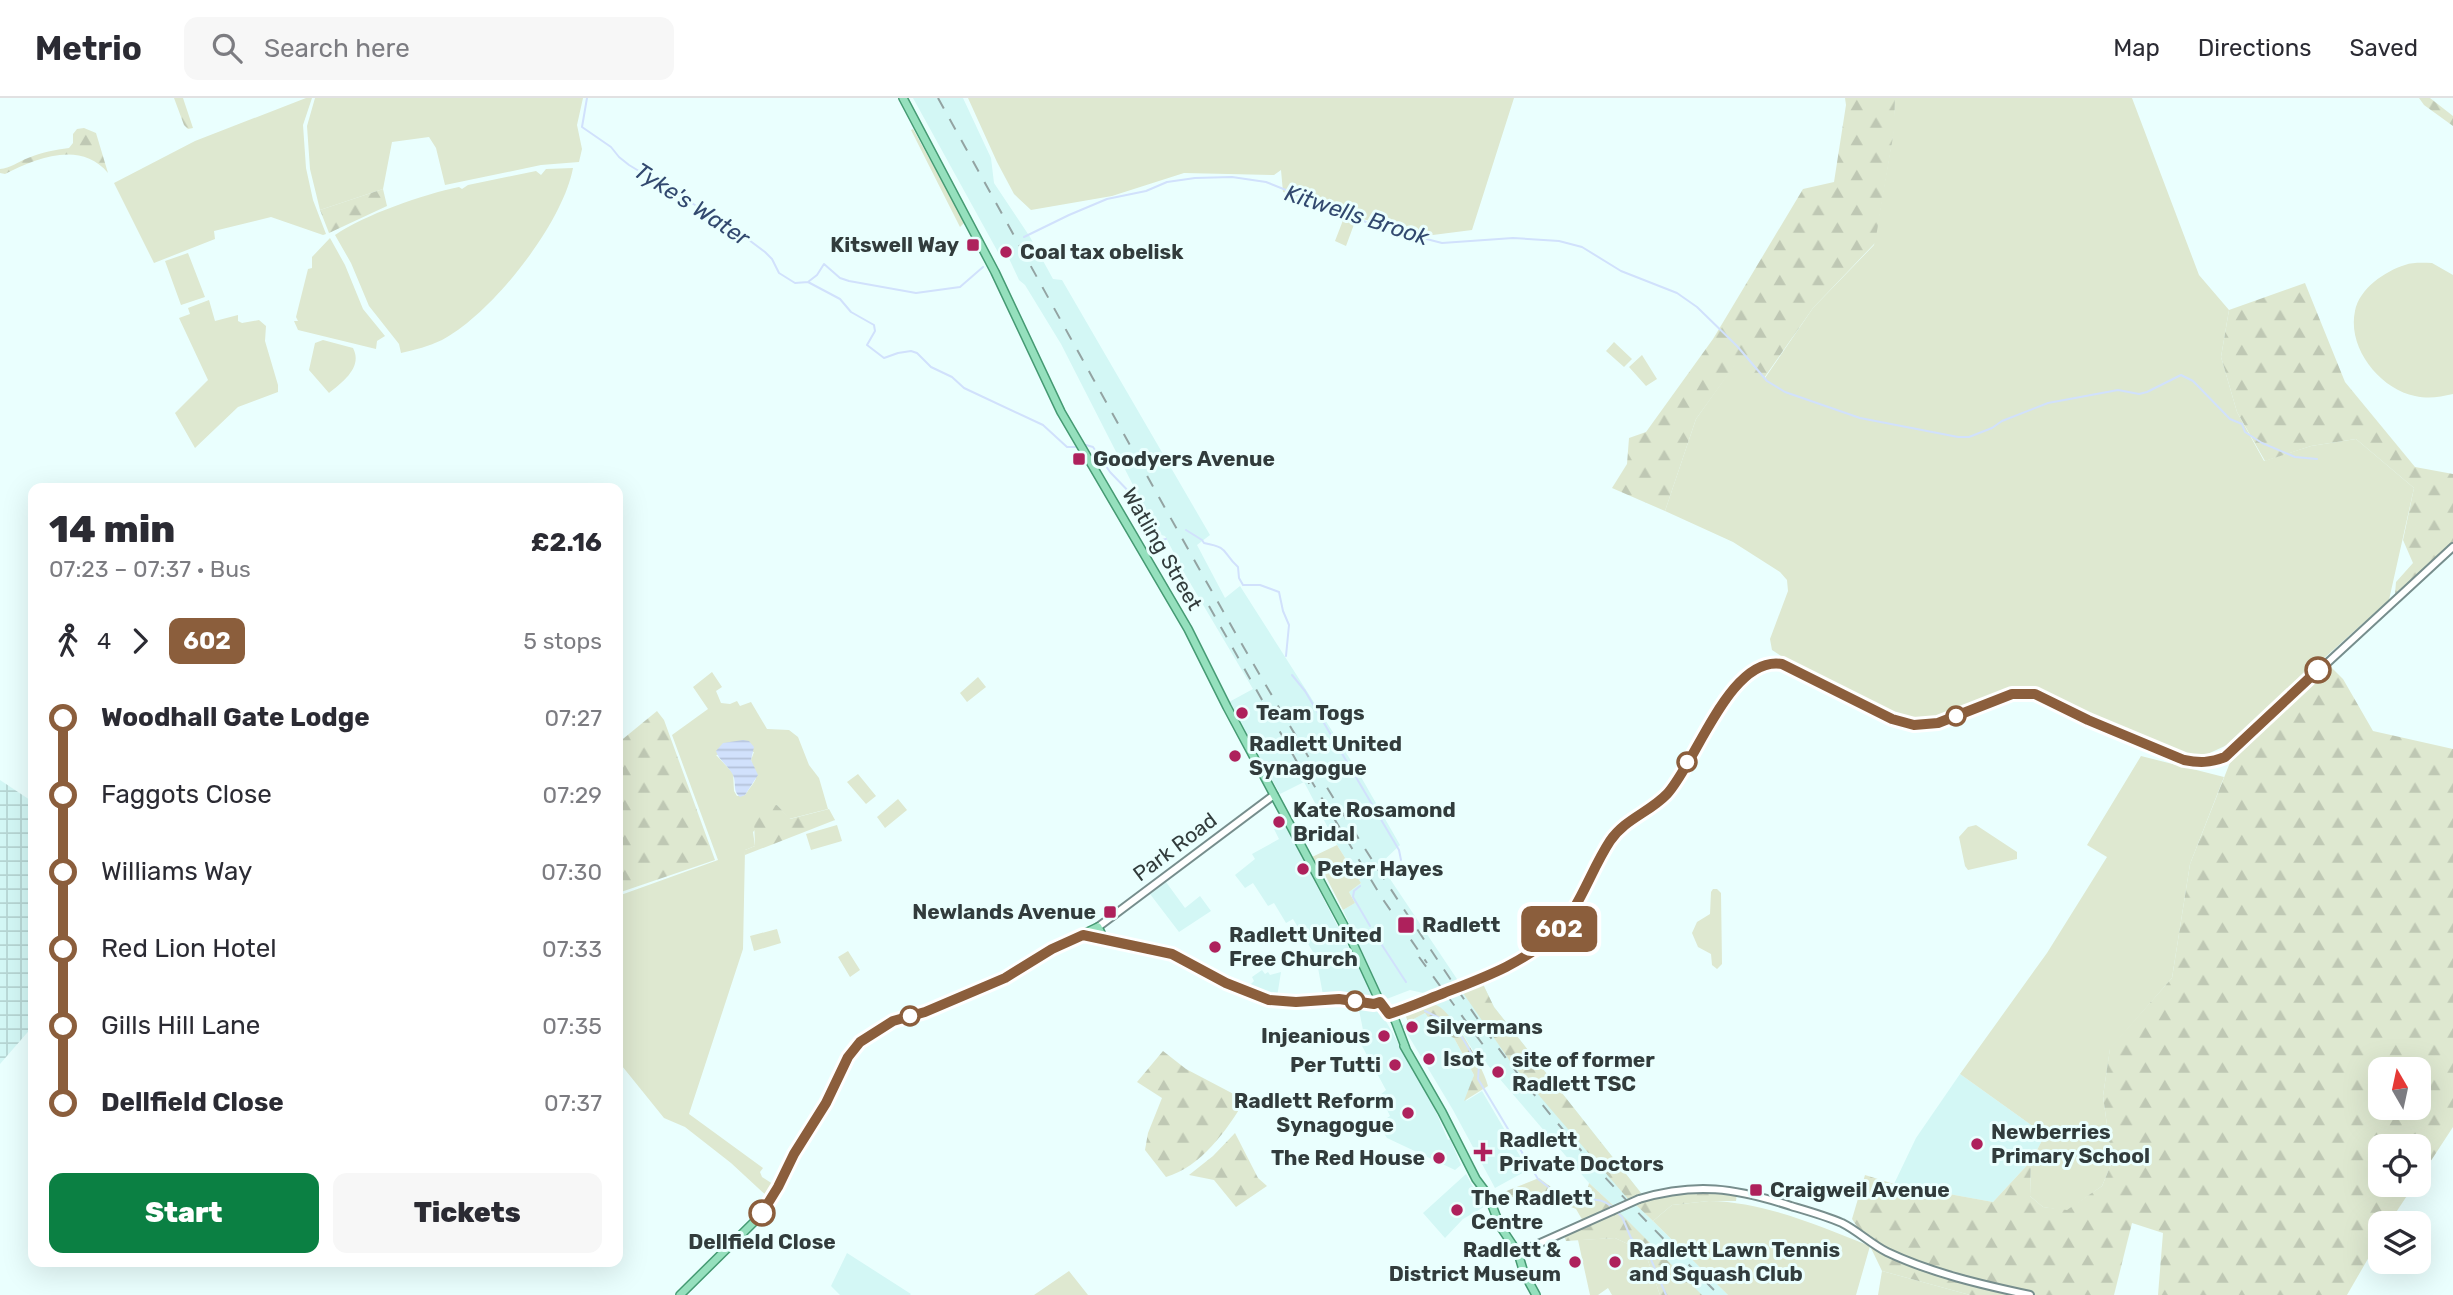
<!DOCTYPE html>
<meta charset="utf-8">
<style>
body{margin:0;font-family:Rubik,sans-serif;background:#f7f7f7;color:#2b2b33;height:100vh;display:flex;flex-direction:column;font-size:26px;white-space:nowrap}
*{box-sizing:border-box;margin:0}
p{font-size:23px;color:#7c7c81}
.icon{flex:none;width:38px;height:38px;fill:none;stroke:currentColor;stroke-width:2;stroke-linecap:round;stroke-linejoin:round}
.map{position:relative;flex:1;overflow:hidden}
.panel{position:absolute;left:28px;top:385px;width:595px;height:784px;display:flex;flex-direction:column;background:#fff;border-radius:14px;box-shadow:0 7px 28px #0002}
.panel>*{flex:none}
.badge{padding:0 14px;border-radius:10px;font-size:24px;line-height:46px}
.needle{width:46px;rotate:351deg}
.fabs{position:absolute;left:2368px;top:959px;display:grid;gap:14px}
.fabs a{display:grid;place-items:center;width:63px;height:63px;border-radius:14px;background:#fff;box-shadow:0 7px 28px #0002;font-size:35px}
.map>.badge{position:absolute;translate:-50% -50%;box-shadow:0 0 0 4px #fff}
.legs{display:flex;align-items:center;gap:10px;height:77px;padding:0 21px;font-size:23px}
.legs p{margin-inline-start:auto}
.headline{display:flex;align-items:center;justify-content:space-between;height:119px;padding:0 21px}
h1{font-size:38px;font-weight:800;line-height:52px}
.action{display:flex;gap:14px;margin-top:auto;padding:14px 21px}
.action a{flex:1;height:80px;border-radius:14px;background:#0b8043;color:#fff;font-size:28px;font-weight:800;line-height:80px;text-align:center}
.action a+a{background:#f7f7f7;color:#2b2b33}
ul{padding:0 21px;list-style:none}
li{display:flex;align-items:center;gap:24px;height:77px;font-size:26px}
li i{display:grid;place-items:center;width:10px;height:100%;margin:0 9px;background:currentColor}
li i::after{content:'';width:18px;height:18px;margin:-9px;border:5px solid;border-radius:50%;background:#fff}
li p{margin-inline-start:auto}
li:first-child i{background:linear-gradient(#0000 50%,currentColor 0)}
li:last-child i{background:linear-gradient(currentColor 50%,#0000 0)}
header{display:flex;align-items:center;gap:42px;box-sizing:border-box;height:98px;padding:0 35px;background:#fff;border-bottom:2px solid #e1e1e2}
header strong{font-size:33px}
nav{display:flex;gap:38px;margin-inline-start:auto;font-size:24px}
.search{width:490px;height:63px;background:#f7f7f7;display:flex;align-items:center;gap:18px;box-sizing:border-box;padding:0 24px;border-radius:14px;color:#7c7c81;font-size:26px}
.map>svg:first-child{display:block}
</style>
<header>
<strong>Metrio</strong>
<div class="search"><svg class="icon" aria-label="search" viewBox="0 0 24 24"><circle cx="10" cy="10" r="6"/><path d="M15 15l6 6"/></svg>Search here</div>
<nav><a>Map</a><a>Directions</a><a>Saved</a></nav>
</header>
<div class="map">
<svg width="2453" height="1197" viewBox="0 0 2453 1197">
<defs>
<pattern id="industrial-grid" width="8" height="8" patternUnits="userSpaceOnUse" patternTransform="scale(1.75)"><rect width="8" height="8" fill="#d3f7f5"/><path d="M0 4h8M4 0v8" fill="none" stroke="#b6d5d3"/></pattern>
<pattern id="forest-firs" width="22" height="20" patternUnits="userSpaceOnUse" patternTransform="scale(1.75)"><rect width="22" height="20" fill="#dee8d0"/><path d="M5 1l3.5 6h-7zM16 11l3.5 6h-7z" fill="#bfc8b4"/></pattern>
<pattern id="water-rules" width="6" height="5" patternUnits="userSpaceOnUse" patternTransform="scale(1.75)"><rect width="6" height="5" fill="#d1e1fc"/><path d="M0 2.5h6" fill="none" stroke="#b4c2d9"/></pattern>
</defs>
<rect width="100%" height="100%" fill="#eafffe"/>
<!-- built -->
<path fill="#d3f7f5" d="M913 0H963L991 60 994 85 1030 139 1053 181 1062 182 1210 437 1197 447 1225 500 1240 488 1357 672 1400 747 1380 766 1459 884 1432 897 1410 892 1384 902 1343 812 1355 805 1349 794 1361 785 1337 747 1304 684 1280 696 1229 604 1253 591 1186 478 1165 438 1158 436 1061 246 1025 187 1019 182 1005 152 999 156Z
M1285 726 1372 895V900L1368 902 1323 897 1316 859 1293 821 1286 825 1274 805 1268 808 1253 785 1245 790 1235 777 1255 761 1252 756 1279 741 1274 731Z
M1166 784 1185 810 1200 798 1211 813 1179 834 1150 796Z
M1262 872 1265 876 1268 874 1270 877 1281 874 1277 899 1247 890 1254 883 1252 879Z
M1482 884 1494 909 1641 1095 1614 1108 1589 1085 1480 958 1476 957 1460 932 1448 921 1429 911 1436 902Z
M1358 907 1378 909 1433 1007 1448 1042 1450 1041 1461 1067 1455 1072 1387 1040 1378 1026 1390 1018 1380 997 1386 992 1356 937 1363 932Z
M1425 915 1439 934 1454 940 1474 977 1466 1003 1482 993 1528 1072 1495 1090 1453 1012 1402 927Z
M1960 976 2045 1037 2031 1063 1993 1104 1894 1086 1916 1040Z
M1466 1076 1484 1109 1463 1121 1445 1140 1423 1115Z
M1635 1106 1653 1123 1728 1197H1688L1615 1116Z
M847 1155 911 1196 910 1197H840L831 1188Z"/>
<!-- industrial -->
<path fill="url(#industrial-grid)" d="M0 682 33 704V928L0 966Z"/>
<!-- green -->
<path fill="#dee8d0" fill-rule="evenodd" d="M306 0H312L303 27 306 70 313 102 326 136 323 137 271 119 214 133 215 141 154 165 114 85 195 43Z
M315 0H583L577 27 582 51 579 64 541 67 445 87 436 50 429 39 392 44 383 91 320 112 310 71 307 28Z
M968 0H1514L1472 132 1417 139 1283 94 1281 72 1274 77 1184 75 1112 98 1031 112 1014 96 997 64Z
M1895 0H2132L2199 177 2229 212 2221 259 2237 314 2264 363 2311 348 2356 341 2414 390 2389 502 2227 647 2199 660 2114 629 2036 592 2014 591 1933 619H1902L1832 586 1799 570 1772 552 1770 541 1788 493 1787 482 1780 474 1733 444 1665 413 1696 321 1735 266 1765 280 1813 210 1874 147 1893 37Z
M913 31 963 121 964 125 960 129 911 32Z
M573 70C563 125 492 216 442 242 429 248 415 252 401 255L399 246 369 208 351 165 335 137C364 117 424 96 459 89L462 91 468 87 536 73 541 77 546 71Z
M1345 117 1356 121 1346 148 1335 143Z
M330 140 345 167 363 211 385 238 377 243 376 251 298 232 294 223H298L296 219 308 171 312 170V159Z
M188 155 205 199 181 207 165 163Z
M2432 165 2453 177V296C2440 299 2429 301 2415 298 2380 291 2347 250 2355 213 2359 191 2385 173 2405 167 2413 164 2424 165 2432 165Z
M209 202 215 223 238 217V223L242 225 259 222 266 228 265 243 278 287V294L238 309 195 350 175 315 208 282 179 220 190 216 188 210Z
M323 242 353 250C363 269 343 284 329 295L309 272 315 245Z
M1614 244 1632 261 1624 269 1606 253Z
M1642 257 1657 281 1646 288 1629 269Z
M712 574 722 589 716 593 721 605 730 606 737 603 740 608 751 604 767 631 789 632 798 639 809 667 819 680 828 711 789 721 777 707 753 734 755 748 745 752 743 851 689 1016 763 1070 760 1074 762 1079 776 1088 769 1100 731 1065 685 1029 664 1020 618 963V798L718 762 672 637 708 611 693 589ZM754 654 751 662C757 685 760 675 745 697L737 698 734 693 733 675 716 657Z
M978 579 986 589 967 604 960 595Z
M2141 658 2224 679 2190 766 2172 880 2110 951 2103 998 2112 1064 2102 1088 2067 1113 2043 1109 2030 1098 2031 1063 2045 1037 1960 976 2047 855 2107 759 2087 747Z
M858 676 876 698 866 706 847 684Z
M898 701 907 712 885 730 877 719Z
M837 727 842 743 811 752 806 736Z
M1976 727 2017 754V761L1968 772 1965 768 1959 739 1968 729Z
M1337 747 1361 785 1349 794 1355 805 1343 812 1325 777 1312 759Z
M1713 791H1717L1721 795 1722 866 1717 871 1712 867 1711 856 1698 849 1692 835 1697 824 1710 816 1711 794Z
M777 831 781 845 754 853 750 838Z
M848 853 860 872 850 879 838 859Z
M1709 1103C1766 1104 1818 1128 1870 1148L1856 1197H1728L1653 1123 1672 1107Z
M1615 1140 1645 1154 1660 1197H1612L1608 1190 1598 1197H1590L1578 1142Z
M1069 1173 1088 1197H1034Z
M1882 1173 1970 1197H1878Z"/>
<!-- forest -->
<path fill="url(#forest-firs)" fill-rule="evenodd" d="M174 0H183L193 30 188 31 184 27Z
M1845 0H1895L1894 33 1875 145 1813 210 1764 280 1735 267 1696 321 1665 413 1612 390 1627 366 1629 340 1646 334 1713 241 1803 91 1834 84 1846 7Z
M2419 0H2430L2453 18V28L2424 7Z
M84 30 96 35 108 75C81 42 36 60 5 76L0 75V71C10 70 18 64 28 60 42 54 55 52 69 50L73 45V36L77 31Z
M383 91 387 108 329 135 320 112Z
M2305 185 2345 284 2415 369 2453 376V444L2395 496 2396 484 2413 465 2403 442 2414 390 2356 341 2311 348 2265 363 2237 314 2221 259 2229 212Z
M2330 568 2343 581 2373 633 2453 651V1029L2419 1081 2418 1048H2380V1087H2414L2389 1125H2380V1140L2347 1197H2158L2163 1135 2132 1125 2114 1197H1970L1882 1173 1870 1148 1852 1121 1865 1077 1894 1086 1993 1104 2031 1063 2030 1098 2043 1109 2067 1112 2102 1088 2112 1064 2103 998 2110 950 2172 880 2190 766 2231 662ZM2380 971H2418V1010H2380Z
M657 613 664 622 715 762 618 795V645Z
M777 707 790 721 829 711 835 722 745 757V752L755 748 754 723 769 708Z
M1482 884 1494 909 1641 1095 1628 1101 1512 966 1461 892Z
M1427 906C1432 907 1435 906 1438 908 1454 916 1484 971 1488 988L1464 1003 1474 977 1454 940 1439 934 1425 915 1408 924 1405 916Z
M1163 953 1186 971 1245 1002C1227 1032 1201 1069 1166 1079L1145 1052 1148 1035 1162 1000 1137 984Z
M1235 1035 1258 1080 1267 1088 1236 1109 1214 1082 1189 1077 1213 1058Z
M1539 1080 1555 1092 1586 1098 1589 1085 1614 1108 1583 1123 1576 1111C1548 1100 1532 1092 1501 1102L1499 1096Z
M1701 1094 1737 1096 1736 1103H1709L1672 1107 1653 1123 1635 1106 1664 1098Z
M1619 1114 1702 1197H1660L1645 1154 1615 1140 1566 1143 1564 1138Z"/>
<!-- water -->
<path fill="url(#water-rules)" d="M743 642 749 643 754 649 751 662 758 677 745 697 740 699C732 692 737 687 733 677 729 668 719 663 716 653L723 645Z"/>
<g fill="none" stroke-linecap="round" stroke-linejoin="round">
<!-- stream -->
<path stroke="#d1e1fc" stroke-width="2" d="M587 0 582 29 611 49 619 59 629 67 733 130 765 154 772 161 779 175 795 185 808 184 840 201 851 214 874 227 875 233 867 247 884 260 898 255 911 253 917 255 931 269 952 279 964 290 1043 327 1067 349H1077
M1024 139 1069 117 1107 101 1146 93 1167 84 1195 80 1232 79 1266 84 1376 128 1442 145 1513 140 1559 143 1582 149 1621 173 1677 195 1697 209 1737 248 1767 283 1785 294 1860 320 1958 339H1969L1992 330 2002 323 2048 305 2118 292 2139 296 2147 294 2181 277 2193 283 2230 321 2242 326 2245 334 2262 345 2295 359 2317 361
M808 184 817 177 824 166 840 180 849 183 916 195 960 189 983 169
M1086 347 1093 349 1110 374 1134 399 1154 440 1158 443 1166 441
M1186 432 1202 442 1204 445C1230 450 1221 453 1238 469L1239 480 1243 487H1260L1279 494 1283 513 1289 527 1286 558
M1292 577 1305 593 1399 752 1401 762
M1360 788 1354 793 1353 799 1370 828
M1378 841 1406 884
M1425 913 1448 924 1457 931 1479 968 1478 981 1538 1081 1570 1106C1587 1102 1601 1097 1614 1111
M1618 1115 1622 1119 1631 1140 1650 1159 1666 1197"/>
<!-- minor casing -->
<g stroke="#778e8d" stroke-width="10">
<path id="minor" d="M1098 829 1274 697
M1461 888C1494 876 1527 862 1553 837 1581 810 1588 774 1611 742 1626 721 1651 714 1668 695 1696 664 1730 557 1782 566L1892 621 1914 627 1938 625 2005 598 2019 595 2035 596 2088 622 2184 661C2204 666 2218 665 2234 651L2453 449
M1389 916 1434 899
M1639 1101C1696 1084 1735 1090 1791 1108 1808 1113 1826 1118 1842 1125 1858 1133 1871 1146 1887 1154 1931 1175 1983 1187 2030 1197
M1518 1155 1612 1113"/>
</g>
<!-- major casing -->
<g stroke="#459a73" stroke-width="10">
<path id="major" d="M903 0 995 174 1061 314 1188 531 1227 609 1349 837 1380 904 1395 922 1406 951
M1083 837 1172 856 1226 885 1269 902 1296 904 1339 901 1374 906 1380 904
M1404 948 1442 1014 1476 1081 1488 1097 1500 1128 1518 1155 1524 1175 1536 1197
M680 1197 759 1119 771 1103 794 1057 826 1005 848 959 860 945 893 923 925 914 1005 880 1052 851 1098 829 1103 839"/>
</g>
<!-- minor -->
<use href="#minor" stroke="#fff" stroke-width="6"/>
<!-- major -->
<use href="#major" stroke="#95e0bd" stroke-width="7"/>
<!-- rail -->
<path stroke="#93a3a2" stroke-width="2" stroke-dasharray="12 12" stroke-linecap="butt" d="M938 0C1037 179 1135 358 1236 536 1294 636 1353 735 1417 831 1453 885 1488 939 1529 990 1587 1064 1653 1131 1719 1197
M1209 508 1310 687
M1309 679 1382 800 1427 865
M1419 859 1489 955"/>
<!-- minor-bridge casing -->
<g stroke="#778e8d" stroke-width="10" stroke-linecap="butt">
<path id="minor-bridge" d="M1434 899 1461 888
M1612 1113 1639 1101"/>
</g>
<!-- minor-bridge -->
<use href="#minor-bridge" stroke="#fff" stroke-width="6"/>
</g>
<g fill="none" stroke-linecap="round" stroke-linejoin="round">
<!-- line-1 casing -->
<g stroke="#fff" stroke-width="16">
<path id="line-1" d="M762 1115 778 1089 794 1056 826 1005 848 959 860 944 893 923 925 914 1005 880 1052 851 1083 837 1172 856 1226 885 1269 902 1296 904 1339 901 1374 906 1380 904 1389 916C1408 910 1426 902 1444 895 1482 880 1522 866 1552 838 1580 812 1589 775 1610 743 1625 721 1650 714 1667 696 1696 665 1730 557 1782 566L1892 621 1914 627 1938 625 2012 596H2035L2088 622 2184 662C2199 665 2210 665 2225 659L2318 572"/>
</g>
<!-- line-1 -->
<use href="#line-1" stroke="#8b5e3c" stroke-width="10"/>
</g>
<!-- markers -->
<g fill="#ae215c" stroke="#eafffe" stroke-width="2.5">
<rect x="966" y="140" width="14" height="14" rx="3.5"/>
<circle cx="1006" cy="154" r="7"/>
<rect x="1072" y="354" width="14" height="14" rx="3.5"/>
<circle cx="1242" cy="615" r="7"/>
<circle cx="1235" cy="658" r="7"/>
<circle cx="1279" cy="724" r="7"/>
<circle cx="1303" cy="771" r="7"/>
<rect x="1103" y="807" width="14" height="14" rx="3.5"/>
<rect x="1397" y="818" width="18" height="18" rx="3.5"/>
<circle cx="1215" cy="849" r="7"/>
<circle cx="1412" cy="929" r="7"/>
<circle cx="1384" cy="938" r="7"/>
<circle cx="1429" cy="961" r="7"/>
<circle cx="1395" cy="967" r="7"/>
<circle cx="1498" cy="974" r="7"/>
<circle cx="1408" cy="1015" r="7"/>
<circle cx="1977" cy="1046" r="7"/>
<path d="M1479.5 1043.5h7v7h7v7h-7v7h-7v-7h-7v-7h7z"/>
<circle cx="1439" cy="1060" r="7"/>
<rect x="1749" y="1085" width="14" height="14" rx="3.5"/>
<circle cx="1457" cy="1112" r="7"/>
<circle cx="1575" cy="1164" r="7"/>
<circle cx="1615" cy="1164" r="7"/>
</g>
<g fill="#fff" stroke="#8b5e3c" stroke-width="3.5">
<circle cx="2318" cy="572" r="12"/>
<circle cx="1956" cy="618" r="9"/>
<circle cx="1687" cy="664" r="9"/>
<circle cx="1355" cy="903" r="9"/>
<circle cx="910" cy="918" r="9"/>
<circle cx="762" cy="1115" r="12"/>
</g>
<g text-anchor="middle" stroke-width="6" stroke-linejoin="round" paint-order="stroke">
<!-- poi labels -->
<g font-size="21" font-weight="bold" fill="#323c3c" stroke="#eafffe" text-anchor="start">
<text x="959" y="154" text-anchor="end">Kitswell Way</text>
<text x="1020" y="161">Coal tax obelisk</text>
<text x="1093" y="368">Goodyers Avenue</text>
<text x="1256" y="622">Team Togs</text>
<text x="1249" y="653">Radlett United<tspan x="1249" dy="24">Synagogue</tspan></text>
<text x="1293" y="719">Kate Rosamond<tspan x="1293" dy="24">Bridal</tspan></text>
<text x="1317" y="778">Peter Hayes</text>
<text x="1096" y="821" text-anchor="end">Newlands Avenue</text>
<text x="1422" y="834">Radlett</text>
<text x="1229" y="844">Radlett United<tspan x="1229" dy="24">Free Church</tspan></text>
<text x="1426" y="936">Silvermans</text>
<text x="1370" y="945" text-anchor="end">Injeanious</text>
<text x="1443" y="968">Isot</text>
<text x="1512" y="969">site of former<tspan x="1512" dy="24">Radlett TSC</tspan></text>
<text x="1381" y="974" text-anchor="end">Per Tutti</text>
<text x="1394" y="1010" text-anchor="end">Radlett Reform<tspan x="1394" dy="24">Synagogue</tspan></text>
<text x="1991" y="1041">Newberries<tspan x="1991" dy="24">Primary School</tspan></text>
<text x="1499" y="1049">Radlett<tspan x="1499" dy="24">Private Doctors</tspan></text>
<text x="1425" y="1067" text-anchor="end">The Red House</text>
<text x="1770" y="1099">Craigweil Avenue</text>
<text x="1471" y="1107">The Radlett<tspan x="1471" dy="24">Centre</tspan></text>
<text x="1561" y="1159" text-anchor="end">Radlett &amp;<tspan x="1561" dy="24">District Museum</tspan></text>
<text x="1629" y="1159">Radlett Lawn Tennis<tspan x="1629" dy="24">and Squash Club</tspan></text>
</g>
<!-- street labels -->
<g font-size="21" fill="#323c3c" stroke="#eafffe">
<text transform="translate(1162 451) rotate(60)" y="7">Watling Street</text>
<text transform="translate(1175 749) rotate(-37)" y="7">Park Road</text>
</g>
<!-- stop labels -->
<g font-size="21" font-weight="bold" fill="#323c3c" stroke="#eafffe">
<text x="762" y="1151">Dellfield Close</text>
</g>
<!-- water labels -->
<g font-size="23" font-style="italic" fill="#32496f" stroke="#eafffe">
<text transform="translate(692 106) rotate(33)" y="8">Tyke's Water</text>
<text transform="translate(1357 117) rotate(18)" y="8">Kitwells Brook</text>
</g>
</g>
</svg>
<div class="fabs">
<a><svg class="needle" viewBox="-14 -14 28 28"><path d="M0-13l5 13h-10z" fill="#e53935"/><path d="M0 13l5-13h-10z" fill="#7c7c81"/></svg></a>
<a><svg class="icon" aria-label="locate" viewBox="0 0 24 24"><circle cx="12" cy="12" r="6"/><path d="M12 2v4M12 18v4M2 12h4M18 12h4"/></svg></a>
<a><svg class="icon" aria-label="layers" viewBox="0 0 24 24"><path d="M12 4l9 5-9 5-9-5zM3 14l9 5 9-5"/></svg></a>
</div>
<b class="badge" style="left:1559px;top:831px;background:#8b5e3c;color:#fff">602</b>
<section class="panel">
<div class="headline"><div><h1>14 min</h1><p>07:23 – 07:37 · Bus</p></div><b>£2.16</b></div>
<div class="legs"><svg class="icon" aria-label="walk" viewBox="0 0 24 24"><circle cx="13" cy="4" r="2"/><path d="M13 8l-2 6 4 7M11 14l-3 7M7 12l3-4h3l4 4"/></svg>4<svg class="icon" aria-label="forward" viewBox="0 0 24 24"><path d="M9 5l7 7-7 7"/></svg><b class="badge" style="background:#8b5e3c;color:#fff">602</b><p>5 stops</p></div>
<ul>
<li><i style="color:#8b5e3c"></i><b>Woodhall Gate Lodge</b><p>07:27</p></li>
<li><i style="color:#8b5e3c"></i><span>Faggots Close</span><p>07:29</p></li>
<li><i style="color:#8b5e3c"></i><span>Williams Way</span><p>07:30</p></li>
<li><i style="color:#8b5e3c"></i><span>Red Lion Hotel</span><p>07:33</p></li>
<li><i style="color:#8b5e3c"></i><span>Gills Hill Lane</span><p>07:35</p></li>
<li><i style="color:#8b5e3c"></i><b>Dellfield Close</b><p>07:37</p></li>
</ul>
<div class="action"><a>Start</a><a>Tickets</a></div>
</section>
</div>
